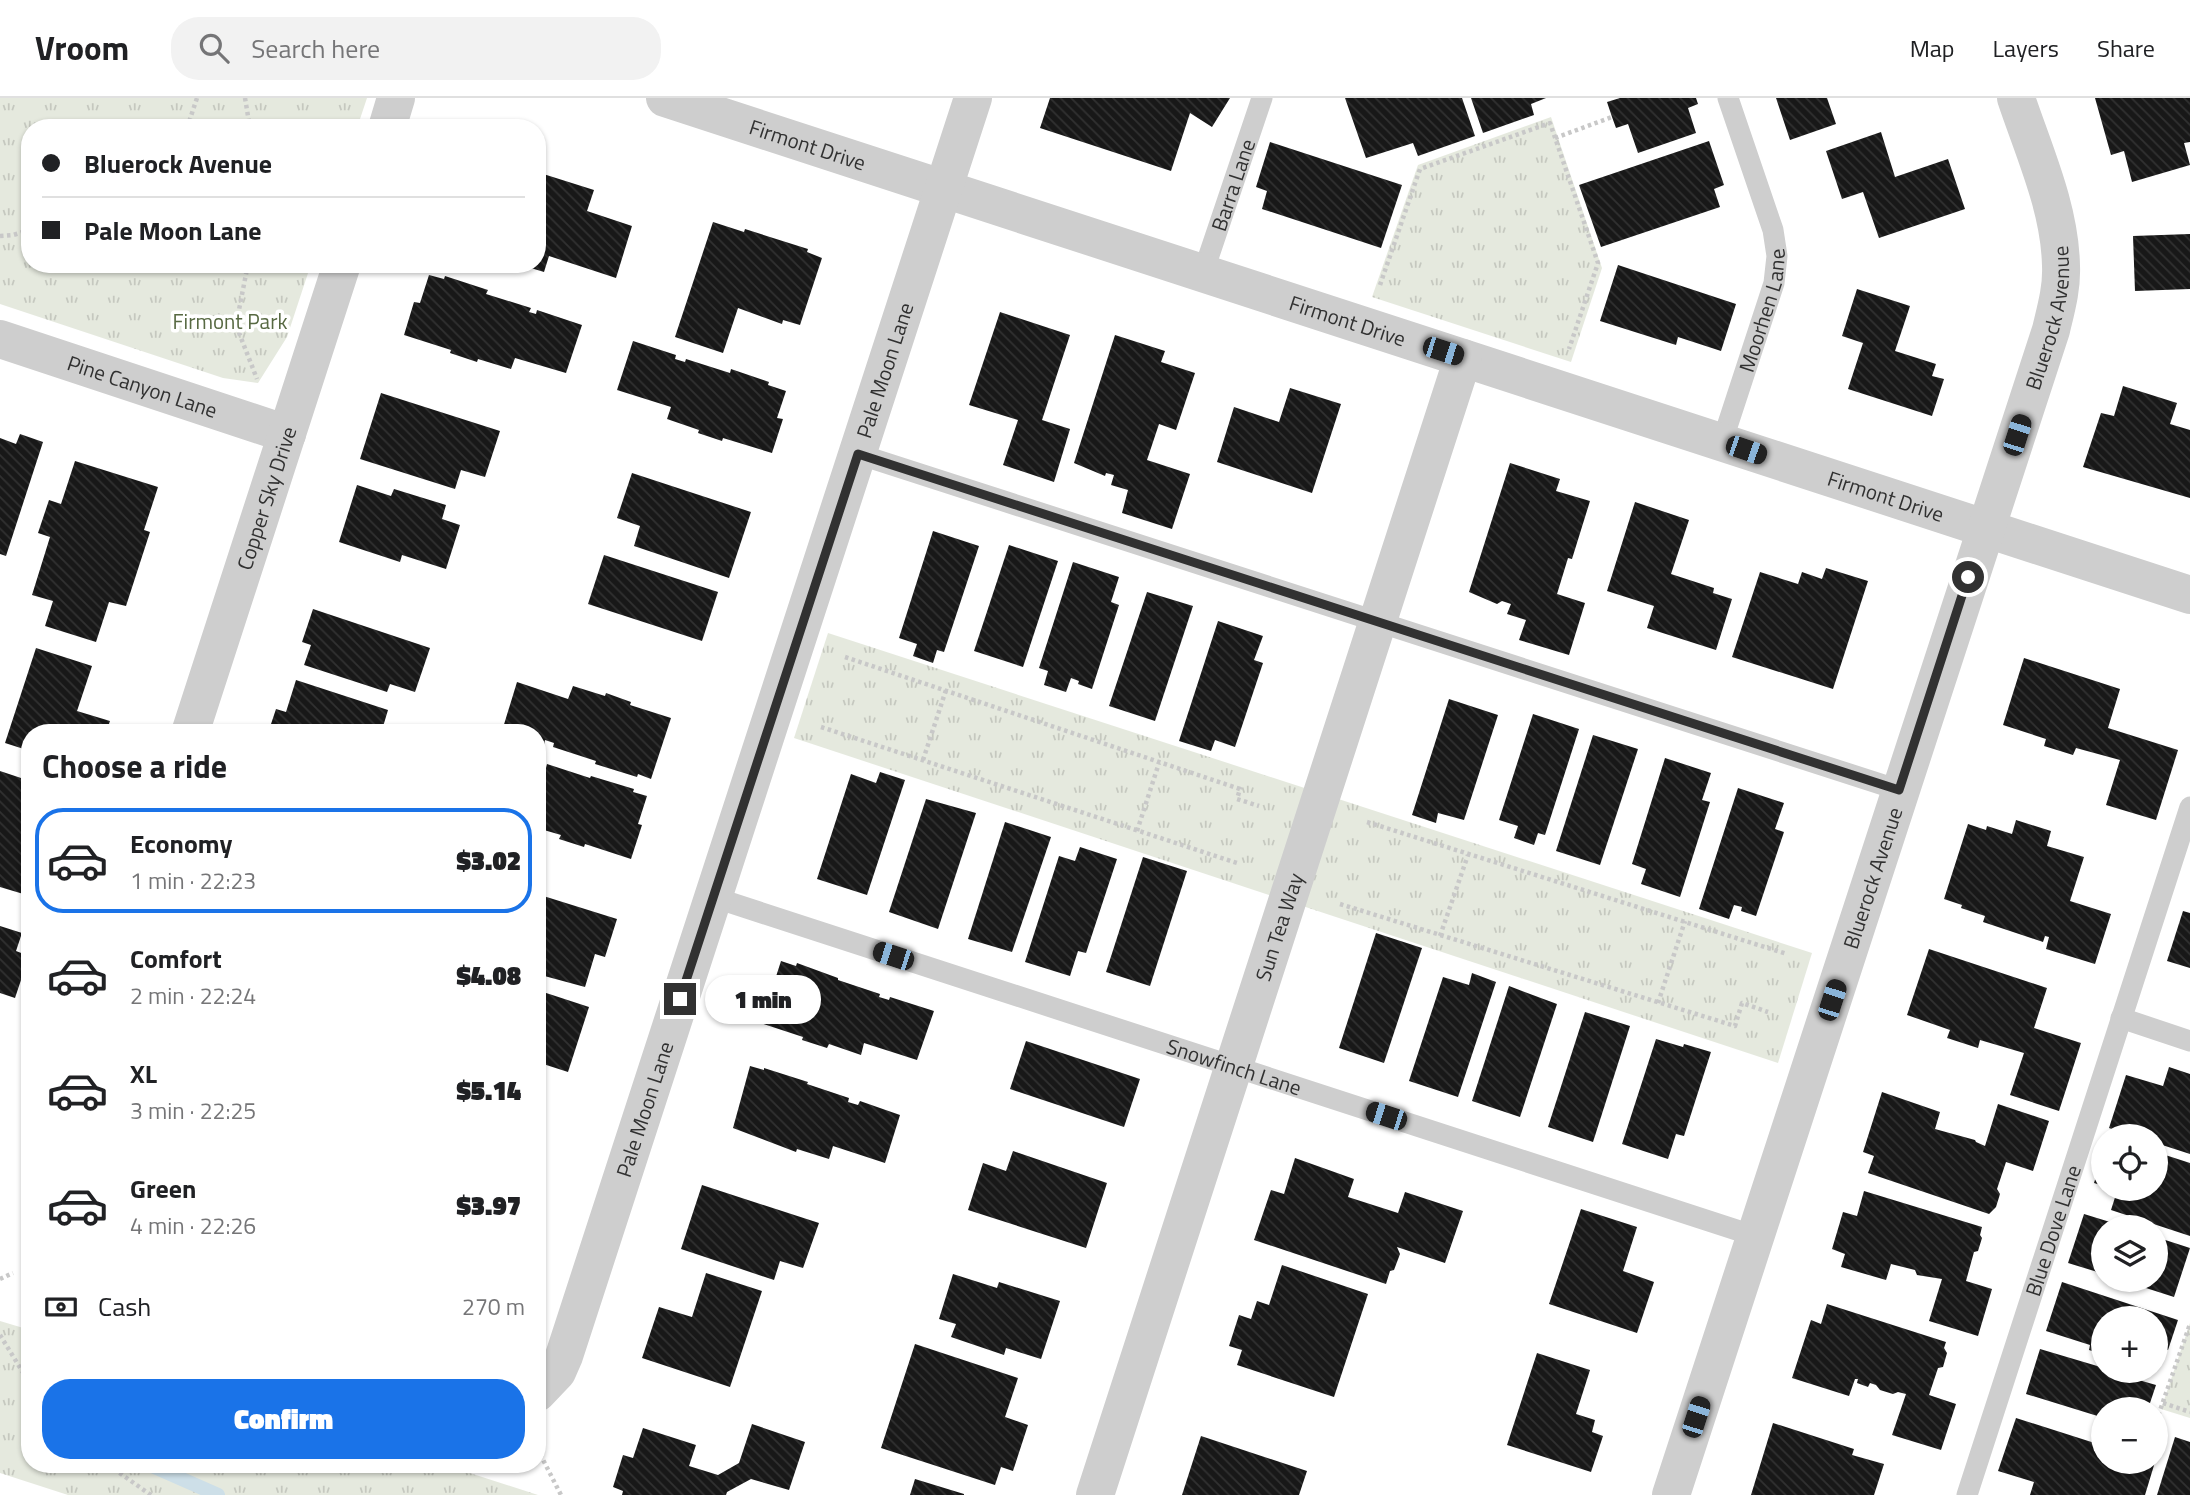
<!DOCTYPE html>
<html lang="en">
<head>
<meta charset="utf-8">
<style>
	:root { --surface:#fff; --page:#f2f2f2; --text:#202124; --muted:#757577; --line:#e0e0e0; --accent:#1a73e8 }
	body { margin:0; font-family:"Titillium Web",sans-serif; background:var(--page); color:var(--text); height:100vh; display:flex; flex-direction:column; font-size:26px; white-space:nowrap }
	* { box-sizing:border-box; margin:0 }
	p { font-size:23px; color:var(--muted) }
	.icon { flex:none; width:38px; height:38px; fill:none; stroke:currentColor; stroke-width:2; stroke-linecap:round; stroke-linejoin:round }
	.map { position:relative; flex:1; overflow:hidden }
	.drawer { position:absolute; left:21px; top:626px; width:525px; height:749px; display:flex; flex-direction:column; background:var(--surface); border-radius:28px; box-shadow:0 2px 5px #0004 }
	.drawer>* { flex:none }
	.guide { position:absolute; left:21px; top:21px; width:525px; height:154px; border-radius:28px; box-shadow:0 2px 5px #0004; display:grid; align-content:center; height:154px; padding:0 21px; background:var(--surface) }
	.fabs { position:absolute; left:2091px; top:1026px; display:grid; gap:14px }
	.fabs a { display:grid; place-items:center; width:77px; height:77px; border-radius:50%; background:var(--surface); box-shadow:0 2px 5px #0004; font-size:35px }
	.end { position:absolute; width:32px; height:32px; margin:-16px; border:9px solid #313131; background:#fff; box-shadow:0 0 0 4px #fff }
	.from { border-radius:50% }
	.bubble { position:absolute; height:49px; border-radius:24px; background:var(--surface); box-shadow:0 2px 5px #0004; font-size:23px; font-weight:800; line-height:49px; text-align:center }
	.car { position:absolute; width:21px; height:42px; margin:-21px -10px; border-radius:9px; box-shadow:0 0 5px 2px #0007; background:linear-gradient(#222 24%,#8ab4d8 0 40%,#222 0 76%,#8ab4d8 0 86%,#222 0) }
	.guide b { display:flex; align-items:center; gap:24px; height:66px; font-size:26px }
	.guide b+b { border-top:2px solid var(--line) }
	.guide i { width:18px; height:18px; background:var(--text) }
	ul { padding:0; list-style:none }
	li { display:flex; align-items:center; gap:21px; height:105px; margin:0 14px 10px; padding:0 7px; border:4px solid transparent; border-radius:28px }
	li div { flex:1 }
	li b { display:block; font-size:26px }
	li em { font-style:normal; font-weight:800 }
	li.active { border-color:var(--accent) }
	li>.icon { width:63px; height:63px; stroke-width:1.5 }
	h2 { padding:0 21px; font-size:32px; line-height:84px }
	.pay { display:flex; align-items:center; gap:18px; height:77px; padding:0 21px; font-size:26px }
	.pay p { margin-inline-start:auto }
	.primary-button { display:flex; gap:14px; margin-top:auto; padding:14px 21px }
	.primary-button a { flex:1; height:80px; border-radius:28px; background:var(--accent); color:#fff; font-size:28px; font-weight:800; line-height:80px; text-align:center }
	header { display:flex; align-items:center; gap:42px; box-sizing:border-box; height:98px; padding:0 35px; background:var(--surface); border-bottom:2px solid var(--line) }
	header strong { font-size:33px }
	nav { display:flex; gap:38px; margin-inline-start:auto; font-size:24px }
	.search { width:490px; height:63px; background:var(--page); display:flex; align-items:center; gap:18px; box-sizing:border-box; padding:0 24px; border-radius:28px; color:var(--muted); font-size:26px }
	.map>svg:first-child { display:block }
</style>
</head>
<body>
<header>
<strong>Vroom</strong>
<div class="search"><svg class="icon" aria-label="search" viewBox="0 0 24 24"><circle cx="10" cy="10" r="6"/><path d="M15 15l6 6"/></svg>Search here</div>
<nav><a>Map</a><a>Layers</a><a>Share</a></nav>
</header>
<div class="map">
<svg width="2190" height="1397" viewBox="0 0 2190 1397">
	<defs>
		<pattern id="grass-tufts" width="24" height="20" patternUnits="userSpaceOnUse" patternTransform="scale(1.75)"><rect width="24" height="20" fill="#e5e9de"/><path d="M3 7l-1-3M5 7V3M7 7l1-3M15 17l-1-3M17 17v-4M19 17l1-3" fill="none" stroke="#c5c8bf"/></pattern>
		<pattern id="building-back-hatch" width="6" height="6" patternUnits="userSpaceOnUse" patternTransform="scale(1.75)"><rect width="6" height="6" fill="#181818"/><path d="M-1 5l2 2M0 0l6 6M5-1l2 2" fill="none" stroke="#313131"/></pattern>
	</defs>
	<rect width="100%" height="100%" fill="#fff"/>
	<g fill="url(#grass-tufts)">
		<polygon points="0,0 367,0 357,30 30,30 30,166 311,166 287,239 258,285 223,280 0,206"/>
		<polygon points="1551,19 1602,170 1571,264 1372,199 1418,67"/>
		<polygon points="828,535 1812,855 1778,965 794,640"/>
		<polygon points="0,1223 30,1232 30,1367 445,1367 538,1397 68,1397 0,1375"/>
		<polygon points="2190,1225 2190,1320 2161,1311"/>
	</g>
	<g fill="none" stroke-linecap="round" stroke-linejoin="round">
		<polyline stroke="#cddfe8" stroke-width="14" points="150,1367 218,1397"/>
	</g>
	<g fill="url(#building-back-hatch)">
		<polygon points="1050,0 1230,0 1212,29 1190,15 1171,73 1040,30"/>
		<polygon points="1345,0 1462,0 1475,38 1418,58 1413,45 1366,60"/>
		<polygon points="1471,0 1546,0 1531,6 1534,17 1483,35"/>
		<polygon points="1620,0 1696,0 1698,6 1688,10 1696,35 1638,55 1628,26 1616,30 1612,19 1607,4"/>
		<polygon points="1776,0 1827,0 1836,26 1790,42"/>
		<polygon points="2095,0 2190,0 2190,44 2184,45 2190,67 2132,84 2124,53 2111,57"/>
		<polygon points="1881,34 1895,79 1948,61 1965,111 1879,140 1863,94 1842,101 1826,53"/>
		<polygon points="1709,43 1724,87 1714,91 1720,109 1601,149 1579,87"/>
		<polygon points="1270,44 1402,87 1381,150 1262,111 1267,93 1256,89"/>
		<polygon points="537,74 594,92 587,113 632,128 616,180 549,158 544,174 521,167 537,166"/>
		<polygon points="713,124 744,134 745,131 808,151 807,154 822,160 800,227 783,222 782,226 738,210 723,255 675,239"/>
		<polygon points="2190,136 2190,191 2135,193 2133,138"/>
		<polygon points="1618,167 1736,206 1721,253 1678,239 1676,247 1600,223"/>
		<polygon points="429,177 444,181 445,178 488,192 486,196 531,210 529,214 536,216 537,212 582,227 566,275 515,260 511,271 478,261 477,264 450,255 451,252 404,237 414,204 420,205"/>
		<polygon points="1857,191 1910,208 1895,253 1936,266 1932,278 1944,281 1932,318 1848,291 1863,245 1842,238"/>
		<polygon points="1000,214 1070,237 1042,322 1070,331 1054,384 1003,367 1018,322 969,307"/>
		<polygon points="1115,237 1165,253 1161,264 1195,275 1176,332 1159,326 1147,362 1190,376 1172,431 1122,415 1128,392 1111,387 1114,377 1106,375 1105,378 1074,365"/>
		<polygon points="633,243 676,257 675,261 685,264 686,261 730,275 731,271 769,284 768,287 786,293 777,320 783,321 772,355 723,340 722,343 698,335 699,332 667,321 671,309 617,292"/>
		<polygon points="2123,288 2177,305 2170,326 2190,332 2190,400 2083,369 2101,315 2114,318"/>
		<polygon points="1290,290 1341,306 1312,395 1217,364 1234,309 1279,324"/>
		<polygon points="381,295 500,333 485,379 461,372 455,391 360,361"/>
		<polygon points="20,336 43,344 6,458 0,456 0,340 16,346"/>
		<polygon points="75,363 158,389 144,432 150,434 126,508 109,504 96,544 45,528 53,503 32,497 50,439 38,435 49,402 61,406"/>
		<polygon points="1510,365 1560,381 1556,393 1590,403 1572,461 1568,460 1557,496 1585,505 1569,557 1519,542 1526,522 1507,516 1511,506 1502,503 1497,506 1469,494"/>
		<polygon points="632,375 751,414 729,480 634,448 640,428 617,420"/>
		<polygon points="357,387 391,398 394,391 446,407 442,421 460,427 446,471 402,457 400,464 339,444"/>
		<polygon points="1635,404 1689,422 1671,476 1714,490 1713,495 1732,501 1716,552 1647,530 1654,508 1607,493"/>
		<polygon points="933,433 979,448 944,554 937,552 933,565 913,558 917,546 899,540"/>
		<polygon points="1009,447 1058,463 1023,569 974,553"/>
		<polygon points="604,457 718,494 702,543 588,506"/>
		<polygon points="1073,464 1119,479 1111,504 1119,507 1092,591 1078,586 1079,583 1071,580 1066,594 1044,587 1048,573 1039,570"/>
		<polygon points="1826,470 1868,483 1833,591 1732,559 1760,474 1798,486 1802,474 1822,481"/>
		<polygon points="1147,494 1193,508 1155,623 1109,608"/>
		<polygon points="313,511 430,550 415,594 390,586 387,594 304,567 311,547 302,544"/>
		<polygon points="1218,523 1263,538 1254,562 1263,565 1235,649 1215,642 1211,653 1179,643"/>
		<polygon points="36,550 92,568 77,613 110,623 106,635 30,635 30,653 5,645"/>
		<polygon points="2024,560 2120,591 2108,630 2178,652 2156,722 2106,707 2120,662 2076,650 2073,657 2044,648 2046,641 2003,627"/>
		<polygon points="296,582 388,612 382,632 390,635 268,635 276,611 286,614"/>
		<polygon points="517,584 568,601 573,588 605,598 606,595 631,604 630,607 671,620 651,681 638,676 637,679 595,666 596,663 553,649 554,645 545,642 544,647 537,645 537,635 509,635 502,633"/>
		<polygon points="1449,601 1498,617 1464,722 1438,715 1436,725 1412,717"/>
		<polygon points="1533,616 1579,631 1545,737 1538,735 1534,747 1514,740 1518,728 1499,722"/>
		<polygon points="1593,637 1638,651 1600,767 1556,753"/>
		<polygon points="1665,660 1711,675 1702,702 1710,704 1680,799 1641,786 1646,771 1632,766"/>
		<polygon points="547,666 590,680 591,678 634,691 633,694 647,698 638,726 642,727 631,761 585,746 584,749 559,741 561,737 537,730 537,667 546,670"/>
		<polygon points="0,673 30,683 30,798 0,789"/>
		<polygon points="880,674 905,682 867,797 817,781 851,676 876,685"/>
		<polygon points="1738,690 1784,705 1775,731 1784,734 1756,818 1741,813 1742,809 1734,807 1729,821 1699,811"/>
		<polygon points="926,701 976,715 938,831 889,814"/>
		<polygon points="2016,722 2051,733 2047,748 2084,759 2070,803 2111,816 2095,866 2046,851 2049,839 2045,838 2043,844 1983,824 1985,818 1961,810 1962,807 1944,801 1968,726 1986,732 1987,728 2012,736"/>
		<polygon points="1005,724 1051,739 1012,854 968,841"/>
		<polygon points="1080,749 1117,761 1086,855 1078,853 1070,878 1025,864 1059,758 1075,763"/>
		<polygon points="1143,759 1187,773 1150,888 1106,874"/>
		<polygon points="537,796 617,821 605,859 595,856 585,889 537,876"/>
		<polygon points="2183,813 2190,815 2190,870 2167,863"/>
		<polygon points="0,828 22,835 16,853 29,858 15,900 0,895"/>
		<polygon points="1376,835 1422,850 1384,965 1339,950"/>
		<polygon points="1929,851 2047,890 2034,930 2081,945 2059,1013 2010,997 2024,955 1980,942 1978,950 1947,940 1950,932 1907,917"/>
		<polygon points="781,863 796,868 797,865 838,880 838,882 880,896 879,899 889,902 890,899 934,913 917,962 864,945 861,957 829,946 827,950 802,942 803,939 754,923 765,889 772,891"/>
		<polygon points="1472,875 1496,884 1458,999 1409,983 1443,879 1469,887"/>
		<polygon points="1509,888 1557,906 1520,1019 1472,1003"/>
		<polygon points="537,892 589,909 568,974 537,964"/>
		<polygon points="1585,914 1630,928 1593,1044 1548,1029"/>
		<polygon points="1656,941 1683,949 1684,946 1711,954 1684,1038 1676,1036 1668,1061 1622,1046"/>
		<polygon points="1026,943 1140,981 1124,1029 1010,991"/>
		<polygon points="750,968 764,972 764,970 808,984 807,986 849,1000 848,1004 858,1007 860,1003 900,1017 885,1065 833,1048 829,1061 797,1051 796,1054 733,1030"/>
		<polygon points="2169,969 2190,976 2190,1056 2156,1045 2156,1038 2132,1038 2109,1030 2126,977 2163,988"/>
		<polygon points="1882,994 1940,1014 1935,1031 1975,1042 1976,1044 1985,1048 1998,1006 2049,1023 2033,1073 2006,1064 1997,1091 2000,1096 1996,1109 1989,1116 1868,1075 1874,1058 1863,1054"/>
		<polygon points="537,1031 543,1033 538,1048 537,1048"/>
		<polygon points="1013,1053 1107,1085 1086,1150 968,1112 983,1065 1006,1073"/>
		<polygon points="2156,1054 2190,1065 2190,1138 2111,1112 2118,1090 2156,1090"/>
		<polygon points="2103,1057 2104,1057 2104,1088 2094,1085"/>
		<polygon points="1295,1060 1354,1081 1348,1099 1398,1115 1405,1094 1463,1113 1445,1165 1397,1149 1400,1156 1394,1172 1390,1173 1386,1186 1254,1142 1271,1092 1284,1096"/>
		<polygon points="702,1087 819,1125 803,1170 780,1163 774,1182 681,1151"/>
		<polygon points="1864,1093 1982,1129 1980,1137 1982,1140 1978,1153 1974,1154 1966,1183 1992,1191 1978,1238 1929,1223 1942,1181 1917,1177 1915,1172 1891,1166 1886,1182 1841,1169 1845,1156 1832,1151 1843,1114 1857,1118"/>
		<polygon points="1581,1111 1637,1129 1623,1173 1654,1184 1637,1235 1549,1206"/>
		<polygon points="2084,1116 2123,1128 2104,1129 2104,1176 2068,1165"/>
		<polygon points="2156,1139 2190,1150 2174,1199 2121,1182 2156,1181"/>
		<polygon points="1282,1167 1368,1196 1334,1299 1237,1267 1242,1252 1229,1248 1239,1217 1251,1221 1257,1203 1269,1207"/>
		<polygon points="706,1175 762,1193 730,1289 642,1260 659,1209 692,1219"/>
		<polygon points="953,1176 997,1190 999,1184 1060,1203 1041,1261 1006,1250 1004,1257 951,1239 956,1226 939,1221"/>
		<polygon points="2062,1184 2178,1222 2168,1252 2156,1248 2156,1220 2104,1220 2104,1257 2089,1252 2090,1247 2046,1233"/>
		<polygon points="1827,1206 1946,1244 1944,1250 1947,1255 1943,1269 1938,1270 1929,1297 1956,1306 1941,1352 1892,1337 1906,1296 1898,1294 1893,1296 1880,1292 1876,1287 1870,1285 1868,1289 1857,1285 1858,1281 1855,1281 1849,1298 1792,1280 1811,1222 1821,1226"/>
		<polygon points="915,1246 1018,1280 1005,1319 1028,1327 1013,1373 1001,1369 995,1387 881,1350"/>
		<polygon points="2040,1251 2104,1270 2104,1272 2156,1287 2148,1311 2104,1311 2104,1320 2026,1296"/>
		<polygon points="1537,1255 1590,1272 1576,1316 1595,1322 1592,1334 1603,1338 1591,1374 1507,1347"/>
		<polygon points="2016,1320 2104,1348 2104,1363 2155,1364 2145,1397 2030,1397 2034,1384 1998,1373"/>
		<polygon points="1773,1325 1854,1351 1852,1357 1884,1366 1874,1397 1751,1397"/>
		<polygon points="752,1326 805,1344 789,1392 751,1381 727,1394 726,1397 622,1397 623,1393 613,1389 623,1357 633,1360 643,1330 696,1347 689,1368 718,1377 739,1365"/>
		<polygon points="1201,1338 1307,1373 1299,1397 1182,1397"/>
		<polygon points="2175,1339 2190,1344 2190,1397 2157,1397"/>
		<polygon points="915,1381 964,1396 964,1397 910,1397"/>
	</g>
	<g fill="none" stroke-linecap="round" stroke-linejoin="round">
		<g stroke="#c8c8c8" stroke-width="4.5" stroke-dasharray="3.5 3.5" stroke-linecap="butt">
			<polyline points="245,0 250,30"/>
			<polyline points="187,30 197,0"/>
			<polyline points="1555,40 1612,19"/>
			<polyline points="0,138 13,137 30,132"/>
			<polyline points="248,166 236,227 257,281"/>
			<polyline points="1380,187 1420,71 1550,25 1598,165 1569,251"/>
			<polyline points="845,559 1240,691 1237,701 1259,708"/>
			<polyline points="821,629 1240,766"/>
			<polyline points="923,662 946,592"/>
			<polyline points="1367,724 1787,856"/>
			<polyline points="1137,733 1159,665"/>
			<polyline points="1340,806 1735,928 1742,905 1768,914"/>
			<polyline points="1440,838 1468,757"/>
			<polyline points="1658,905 1685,823"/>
			<polyline points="0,1181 13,1175"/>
			<polyline points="0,1237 30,1286"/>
			<polyline points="2163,1305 2190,1314"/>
			<polyline points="2156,1324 2190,1226"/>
			<polyline points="537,1350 561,1397"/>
			<polyline points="108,1367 151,1397"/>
		</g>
		<g stroke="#cecece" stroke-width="21">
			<path id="s1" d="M 1203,175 L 1262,0"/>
			<path id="s2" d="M 1722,344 L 1774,185 L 1777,158 L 1773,132 L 1728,0"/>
			<polyline points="858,356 1899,692"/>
			<path id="s3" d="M 713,799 L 1755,1138"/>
			<polyline points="2121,920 2190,943"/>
			<path id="s4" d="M 1967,1397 L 2190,709"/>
		</g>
		<g stroke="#cecece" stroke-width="38">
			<path id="s5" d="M 665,0 L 2190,497"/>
			<polyline points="387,30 396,0"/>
			<path id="s6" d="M 0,241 L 287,336"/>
			<path id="s7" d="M 190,635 L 342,166"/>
			<path id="s8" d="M 537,1295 L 557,1274 L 564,1258 L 973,0"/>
			<path id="s9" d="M 1095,1397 L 1463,260"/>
			<path id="s10" d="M 1671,1397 L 2051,232 C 2056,211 2062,190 2061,168 C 2060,110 2034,54 2016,0"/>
		</g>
	</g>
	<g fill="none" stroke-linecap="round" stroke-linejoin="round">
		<polyline stroke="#313131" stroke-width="9" points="680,901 858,356 1899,692 1968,479"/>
	</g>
	<g text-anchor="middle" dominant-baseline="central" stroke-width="7" stroke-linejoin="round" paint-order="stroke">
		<g font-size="21" fill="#313131" stroke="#fff">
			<text stroke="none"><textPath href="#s5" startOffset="150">Firmont Drive</textPath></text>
			<text stroke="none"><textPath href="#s1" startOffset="93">Barra Lane</textPath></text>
			<text stroke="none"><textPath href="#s2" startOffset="138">Moorhen Lane</textPath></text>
			<text stroke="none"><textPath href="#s10" startOffset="1237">Bluerock Avenue</textPath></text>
			<text stroke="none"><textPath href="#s5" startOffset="718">Firmont Drive</textPath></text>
			<text stroke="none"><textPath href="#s8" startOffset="1083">Pale Moon Lane</textPath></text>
			<text stroke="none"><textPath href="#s6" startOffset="150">Pine Canyon Lane</textPath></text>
			<text stroke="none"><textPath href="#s5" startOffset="1284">Firmont Drive</textPath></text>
			<text stroke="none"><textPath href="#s7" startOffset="247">Copper Sky Drive</textPath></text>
			<text stroke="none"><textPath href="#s10" startOffset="649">Bluerock Avenue</textPath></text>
			<text stroke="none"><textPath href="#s9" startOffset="597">Sun Tea Way</textPath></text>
			<text stroke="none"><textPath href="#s3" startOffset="548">Snowfinch Lane</textPath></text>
			<text stroke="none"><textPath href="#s8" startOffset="306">Pale Moon Lane</textPath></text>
			<text stroke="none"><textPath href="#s4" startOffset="278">Blue Dove Lane</textPath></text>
		</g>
		<g font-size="21" fill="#576942" stroke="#fff">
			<text x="230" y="223">Firmont Park</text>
		</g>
	</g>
</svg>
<div class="fabs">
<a><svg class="icon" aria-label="locate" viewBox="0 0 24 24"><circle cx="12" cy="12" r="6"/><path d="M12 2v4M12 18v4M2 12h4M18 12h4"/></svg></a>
<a><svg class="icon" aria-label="layers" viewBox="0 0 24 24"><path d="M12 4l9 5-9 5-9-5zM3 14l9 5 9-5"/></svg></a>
<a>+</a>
<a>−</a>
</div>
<i class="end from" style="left:1968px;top:479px"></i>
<i class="end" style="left:680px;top:901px"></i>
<div class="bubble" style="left:705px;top:877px;width:116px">1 min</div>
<i class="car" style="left:1443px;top:253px;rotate:108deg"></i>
<i class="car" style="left:2017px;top:337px;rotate:18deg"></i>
<i class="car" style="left:1746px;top:352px;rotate:109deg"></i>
<i class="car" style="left:893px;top:858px;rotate:288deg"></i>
<i class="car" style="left:1832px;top:902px;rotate:18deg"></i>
<i class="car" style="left:1386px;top:1018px;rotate:288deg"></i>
<i class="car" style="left:1696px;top:1319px;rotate:18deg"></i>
<div class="guide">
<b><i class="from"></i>Bluerock Avenue</b>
<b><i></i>Pale Moon Lane</b>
</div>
<section class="drawer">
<h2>Choose a ride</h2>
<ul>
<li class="active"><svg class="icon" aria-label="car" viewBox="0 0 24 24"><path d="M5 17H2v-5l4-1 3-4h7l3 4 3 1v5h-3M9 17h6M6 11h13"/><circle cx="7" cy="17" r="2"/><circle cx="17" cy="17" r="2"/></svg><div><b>Economy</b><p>1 min · 22:23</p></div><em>$3.02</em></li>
<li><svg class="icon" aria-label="car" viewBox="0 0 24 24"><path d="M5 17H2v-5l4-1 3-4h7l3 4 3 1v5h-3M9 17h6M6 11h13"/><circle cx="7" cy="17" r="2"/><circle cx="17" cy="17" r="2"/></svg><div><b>Comfort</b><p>2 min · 22:24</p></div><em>$4.08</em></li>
<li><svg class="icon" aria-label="car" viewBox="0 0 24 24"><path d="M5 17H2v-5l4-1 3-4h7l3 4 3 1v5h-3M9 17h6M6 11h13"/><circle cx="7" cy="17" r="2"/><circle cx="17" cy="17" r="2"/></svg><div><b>XL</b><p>3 min · 22:25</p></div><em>$5.14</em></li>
<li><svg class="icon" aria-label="car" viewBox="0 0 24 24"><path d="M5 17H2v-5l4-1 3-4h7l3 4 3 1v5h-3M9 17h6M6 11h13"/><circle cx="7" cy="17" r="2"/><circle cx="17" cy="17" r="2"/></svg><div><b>Green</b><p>4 min · 22:26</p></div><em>$3.97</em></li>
</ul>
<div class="pay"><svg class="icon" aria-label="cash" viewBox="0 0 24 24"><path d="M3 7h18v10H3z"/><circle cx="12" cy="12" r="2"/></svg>Cash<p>270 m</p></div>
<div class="primary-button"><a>Confirm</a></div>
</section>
</div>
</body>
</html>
